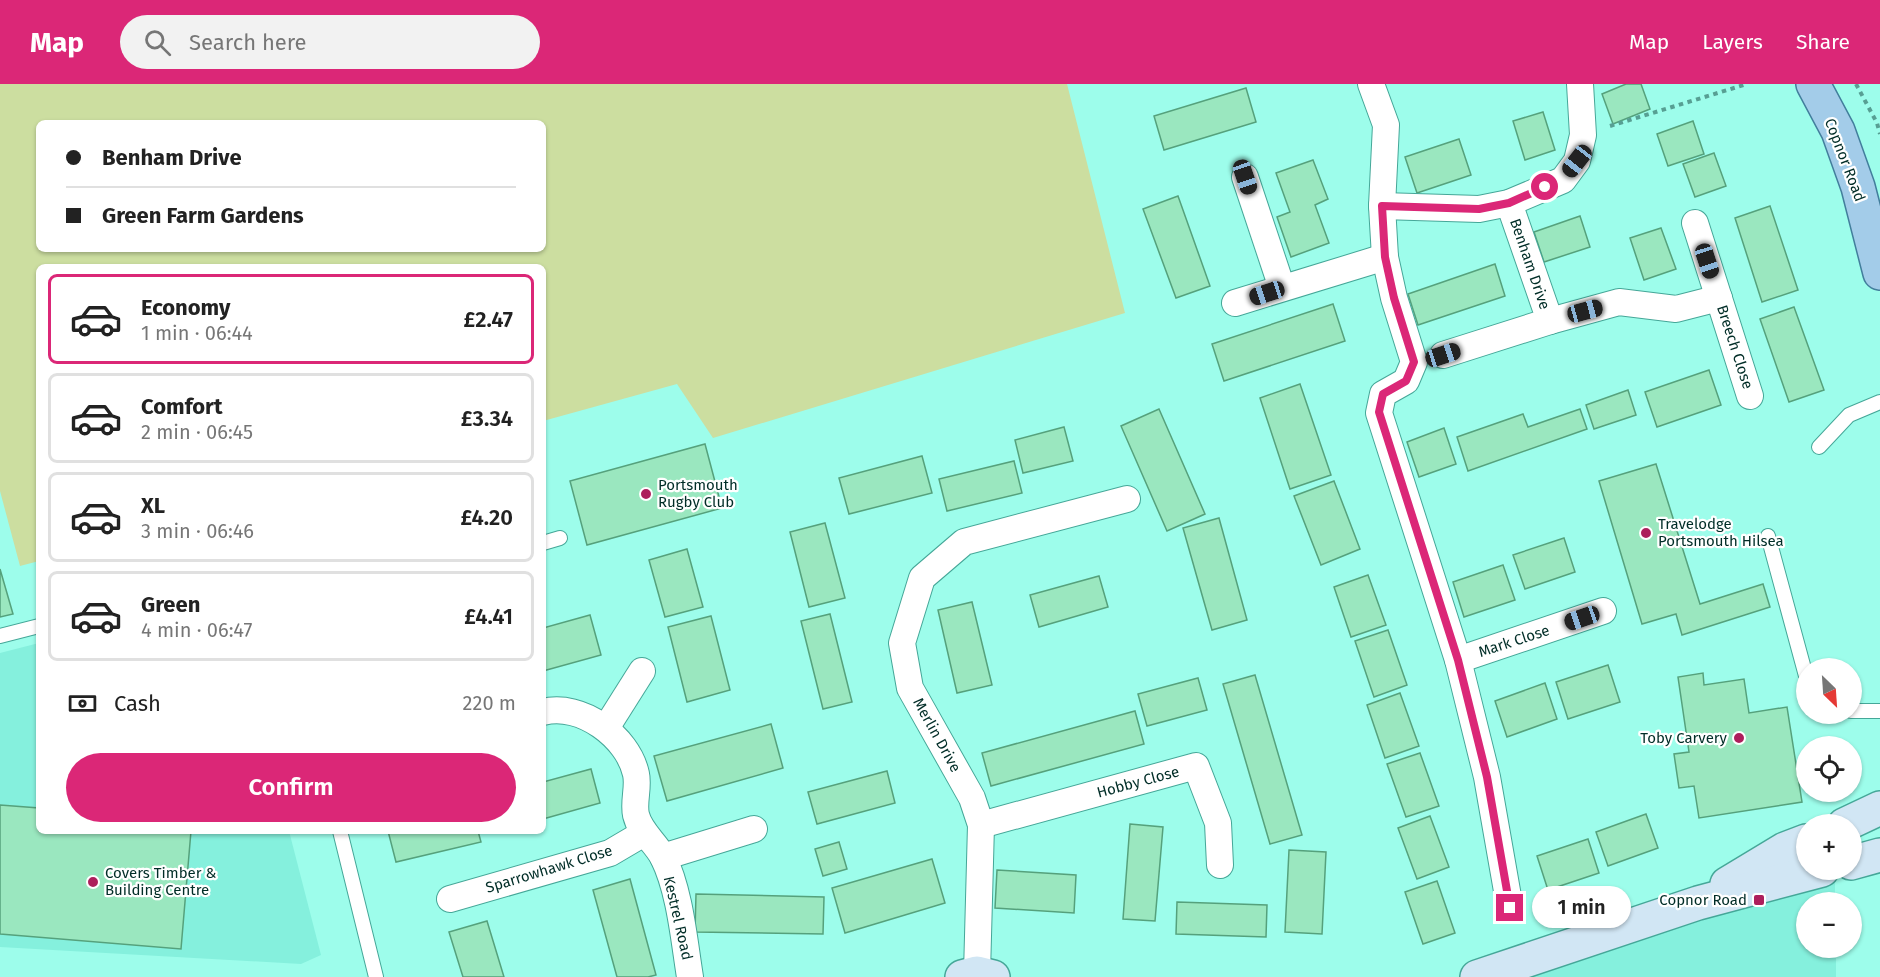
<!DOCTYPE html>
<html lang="en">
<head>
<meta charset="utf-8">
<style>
	:root { --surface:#fff; --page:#f2f2f2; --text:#222; --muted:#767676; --line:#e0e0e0; --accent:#db2777 }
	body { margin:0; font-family:"Fira Sans",sans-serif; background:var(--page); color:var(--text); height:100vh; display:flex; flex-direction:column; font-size:22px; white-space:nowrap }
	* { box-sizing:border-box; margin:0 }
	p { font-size:20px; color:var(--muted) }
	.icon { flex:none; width:33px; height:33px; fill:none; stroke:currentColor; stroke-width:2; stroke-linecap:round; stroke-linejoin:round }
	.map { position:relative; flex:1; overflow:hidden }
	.details { position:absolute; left:36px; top:180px; width:510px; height:570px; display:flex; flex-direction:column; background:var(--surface); border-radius:9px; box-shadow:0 2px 4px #0004 }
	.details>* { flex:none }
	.hud { position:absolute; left:36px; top:36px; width:510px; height:132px; border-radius:9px; box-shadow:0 2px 4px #0004; display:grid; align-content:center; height:132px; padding:0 30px; background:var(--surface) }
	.needle { width:39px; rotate:155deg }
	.fabs { position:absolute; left:1796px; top:574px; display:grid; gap:12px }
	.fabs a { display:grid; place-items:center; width:66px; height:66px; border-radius:50%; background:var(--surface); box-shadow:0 2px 4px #0004; font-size:30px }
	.end { position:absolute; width:27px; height:27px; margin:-14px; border:8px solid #db2777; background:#fff; box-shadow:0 0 0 3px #fff }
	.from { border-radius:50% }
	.bubble { position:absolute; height:42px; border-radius:21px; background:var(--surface); box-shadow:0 2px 4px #0004; font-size:20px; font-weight:600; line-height:42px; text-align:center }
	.car { position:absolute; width:18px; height:36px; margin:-18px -9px; border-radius:8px; box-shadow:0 0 4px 2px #0007; background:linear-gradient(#222 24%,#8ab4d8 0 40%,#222 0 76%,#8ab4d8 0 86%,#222 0) }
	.hud b { display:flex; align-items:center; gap:21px; height:57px; font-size:22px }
	.hud b+b { border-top:2px solid var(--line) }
	.hud i { width:15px; height:15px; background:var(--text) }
	ul { padding:10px 0 0; list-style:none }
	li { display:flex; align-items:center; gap:18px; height:90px; margin:0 12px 9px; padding:0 18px; border:3px solid var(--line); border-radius:9px }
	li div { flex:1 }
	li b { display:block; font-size:22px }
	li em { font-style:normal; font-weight:600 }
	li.current { border-color:var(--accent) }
	li>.icon { width:54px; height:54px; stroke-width:1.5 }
	.pay { display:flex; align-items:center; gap:15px; height:66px; padding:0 30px; font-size:22px }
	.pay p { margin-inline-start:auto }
	.cta { display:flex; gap:12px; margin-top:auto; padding:12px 30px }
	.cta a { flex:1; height:69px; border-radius:36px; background:var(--accent); color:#fff; font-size:24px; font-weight:600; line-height:69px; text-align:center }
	header { display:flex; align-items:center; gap:36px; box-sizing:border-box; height:84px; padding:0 30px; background:var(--accent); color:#fff }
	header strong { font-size:28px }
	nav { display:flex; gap:33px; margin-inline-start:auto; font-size:21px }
	.search { width:420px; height:54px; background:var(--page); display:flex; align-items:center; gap:15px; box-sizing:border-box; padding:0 21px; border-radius:33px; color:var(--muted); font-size:22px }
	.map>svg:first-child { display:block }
</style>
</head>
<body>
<header>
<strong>Map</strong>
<div class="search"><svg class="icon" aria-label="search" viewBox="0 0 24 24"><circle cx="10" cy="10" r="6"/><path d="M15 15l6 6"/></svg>Search here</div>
<nav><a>Map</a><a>Layers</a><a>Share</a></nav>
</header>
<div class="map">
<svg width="1880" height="893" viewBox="0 0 1880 893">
	<rect width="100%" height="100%" fill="#9dfdeb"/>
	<g fill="#85f0dd">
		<polygon points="39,559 39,747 289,747 321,871 301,880 0,863 0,569"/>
		<polygon points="1835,792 1835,819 1806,819 1806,864 1836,864 1836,893 1530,893"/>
	</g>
	<path fill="#ccdea0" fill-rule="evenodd" d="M 0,0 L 1067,0 L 1125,229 L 713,354 L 677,300 L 543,337 L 543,183 L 39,183 L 39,477 L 20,482 L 0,407 ZM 39,39 L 543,39 L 543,165 L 39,165 Z"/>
	<g fill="#9ae7bf" stroke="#55a17c" stroke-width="1.5">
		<polygon points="1626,0 1641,0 1650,25 1613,40 1602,10"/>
		<polygon points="1246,4 1256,38 1164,66 1154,32"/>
		<polygon points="1543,28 1555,66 1525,76 1513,37"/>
		<polygon points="1693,37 1704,70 1668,82 1657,50"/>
		<polygon points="1459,55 1471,91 1417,109 1405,73"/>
		<polygon points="1714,69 1726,102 1695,113 1683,80"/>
		<polygon points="1313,76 1328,115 1315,121 1329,159 1291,173 1277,133 1290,128 1276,89"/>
		<polygon points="1178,112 1210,202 1176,214 1143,125"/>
		<polygon points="1770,122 1798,206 1762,218 1735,134"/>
		<polygon points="1580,132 1590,163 1544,178 1534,148"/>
		<polygon points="1661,144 1676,185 1644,196 1630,154"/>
		<polygon points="1495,180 1505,212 1418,241 1408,210"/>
		<polygon points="1333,220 1345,257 1224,297 1212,260"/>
		<polygon points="1794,223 1824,306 1789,318 1760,235"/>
		<polygon points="1709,286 1721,321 1657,343 1645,308"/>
		<polygon points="1300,300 1331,391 1290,405 1260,314"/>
		<polygon points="1628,306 1636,331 1594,345 1586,321"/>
		<polygon points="1159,325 1205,430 1167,447 1121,342"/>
		<polygon points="1580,325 1587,345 1468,387 1457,353 1523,330 1528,343"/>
		<polygon points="1064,343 1073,377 1023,389 1015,356"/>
		<polygon points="1444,344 1456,380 1419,393 1407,358"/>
		<polygon points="705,360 722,424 587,461 570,397"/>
		<polygon points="922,372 932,409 849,430 839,394"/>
		<polygon points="1014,377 1022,409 947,427 939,395"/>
		<polygon points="1656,380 1700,520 1763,500 1770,523 1682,551 1676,530 1642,540 1599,397"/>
		<polygon points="1334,397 1360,465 1321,481 1294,412"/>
		<polygon points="1219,434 1247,536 1212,546 1183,444"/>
		<polygon points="825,439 845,514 809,523 790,448"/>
		<polygon points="1564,454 1575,488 1525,505 1513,471"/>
		<polygon points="687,465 703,523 665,533 649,476"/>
		<polygon points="1503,481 1515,516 1464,533 1453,498"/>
		<polygon points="0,485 13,530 0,533"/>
		<polygon points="1368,491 1386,541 1351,553 1334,503"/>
		<polygon points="1099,492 1108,523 1039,543 1030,511"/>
		<polygon points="972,518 992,601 957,609 938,526"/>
		<polygon points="830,530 852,618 823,625 801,537"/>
		<polygon points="590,531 601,571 543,587 543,544"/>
		<polygon points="711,532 730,606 687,618 668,543"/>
		<polygon points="1388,546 1407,601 1374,613 1355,557"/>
		<polygon points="1608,581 1620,618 1568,635 1556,598"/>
		<polygon points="1703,589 1704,601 1744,595 1749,629 1787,623 1802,718 1699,734 1694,702 1679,704 1674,670 1689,668 1678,593"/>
		<polygon points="1255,591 1302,751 1270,760 1223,600"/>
		<polygon points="1198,594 1207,626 1147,642 1138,610"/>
		<polygon points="1545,599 1557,635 1507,653 1495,617"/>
		<polygon points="1400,609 1419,662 1385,674 1367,621"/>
		<polygon points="1135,627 1144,660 991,702 982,669"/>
		<polygon points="771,640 783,684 667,717 654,672"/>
		<polygon points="1420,669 1439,722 1406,733 1387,680"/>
		<polygon points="591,685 600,719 543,735 543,698"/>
		<polygon points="887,687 895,719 817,740 808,708"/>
		<polygon points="0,721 39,724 39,747 191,747 181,865 0,850"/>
		<polygon points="1646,730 1658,764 1608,782 1596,748"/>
		<polygon points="1430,732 1449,783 1417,795 1398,744"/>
		<polygon points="1130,740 1163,743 1155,837 1123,835"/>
		<polygon points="388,747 478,747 481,758 396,778"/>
		<polygon points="1588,755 1599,789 1548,806 1537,772"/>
		<polygon points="839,758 847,785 823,792 815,765"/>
		<polygon points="1289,766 1326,768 1322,850 1285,848"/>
		<polygon points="932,775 945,819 845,849 832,804"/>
		<polygon points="997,786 1076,791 1074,829 995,824"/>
		<polygon points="630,795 656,891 648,893 617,893 593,806"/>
		<polygon points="1437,797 1455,849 1423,860 1405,808"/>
		<polygon points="696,810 824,813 823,850 695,848"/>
		<polygon points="1177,818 1267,821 1266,853 1176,850"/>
		<polygon points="487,837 504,893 463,893 449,848"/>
	</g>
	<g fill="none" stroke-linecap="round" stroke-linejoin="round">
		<defs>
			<g id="lane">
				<polyline points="1819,363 1849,331 1880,318"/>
				<polyline points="1768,452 1806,592"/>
				<polyline points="543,459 560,454"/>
				<polyline points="0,552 39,542"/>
				<polyline points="1851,627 1880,627"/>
				<polyline points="340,747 376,893"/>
			</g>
			<g id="street">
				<polyline points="1371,0 1386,41 1382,122 1385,173 1394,214 1414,278 1406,297 1383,310 1379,329 1458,576 1487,693 1510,824"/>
				<polyline points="1245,93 1282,204"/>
				<polyline points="1382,122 1479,125 1509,119 1563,96 1577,77 1583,51 1580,0"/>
				<polyline points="1695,139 1750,312"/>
				<polyline points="1235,219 1385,173"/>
				<polyline points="1550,237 1619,218 1676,225 1719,214"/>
				<polyline points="1443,271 1550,237 1509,119"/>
				<polyline points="1458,576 1603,527"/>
				<path d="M 543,628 C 581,618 628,653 636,690 C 639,703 633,718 636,731 C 640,748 655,758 663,773 C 680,807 684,856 690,893"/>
				<polyline points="606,644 642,587"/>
				<polyline points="981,741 1196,682 1218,739 1220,781"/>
				<polyline points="663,773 754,745"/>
				<polyline points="450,815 610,769 644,749"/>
				<polyline points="977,889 981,741 972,714 910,604 902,559 922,494 964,458 1127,415"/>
			</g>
			<g id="secondary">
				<polyline points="1844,741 1880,724"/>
				<polyline points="1851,779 1880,771"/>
				<polyline points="1727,800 1785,765 1806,757"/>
				<polyline points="962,893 977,889 993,893"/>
				<polyline points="1477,893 1698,819 1822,786"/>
			</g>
			<polyline id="primary" points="1813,0 1838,47 1858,103 1880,189"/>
		</defs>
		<use href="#lane" stroke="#45a798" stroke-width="16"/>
		<use href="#street" stroke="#45a798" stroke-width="28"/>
		<use href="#secondary" stroke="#45a798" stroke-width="36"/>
		<use href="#primary" stroke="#427e9c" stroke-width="36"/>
		<g stroke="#579f93" stroke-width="4" stroke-dasharray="4.5 4.5" stroke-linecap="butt">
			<polyline points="1856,0 1877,39 1880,50"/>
			<polyline points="1610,42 1747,0"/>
		</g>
		<use href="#lane" stroke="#fff" stroke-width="14"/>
		<use href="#street" stroke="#fff" stroke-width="26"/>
		<use href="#secondary" stroke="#d1e6f4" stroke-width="33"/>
		<use href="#primary" stroke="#a3cce9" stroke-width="33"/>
	</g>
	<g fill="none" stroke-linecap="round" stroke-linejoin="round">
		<polyline stroke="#db2777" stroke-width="8" points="1510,824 1487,693 1458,576 1379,328 1383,310 1406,297 1414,278 1394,214 1385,173 1382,122 1479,125 1509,119 1545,103"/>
	</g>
	<g fill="#ad1f5c" stroke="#fff" stroke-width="2">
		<circle cx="646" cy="410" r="6"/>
		<circle cx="1646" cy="449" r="6"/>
		<circle cx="1739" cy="654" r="6"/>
		<circle cx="93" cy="798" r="6"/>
		<rect x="1753" y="810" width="12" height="12" rx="3"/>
	</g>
	<g text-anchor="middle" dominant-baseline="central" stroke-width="4.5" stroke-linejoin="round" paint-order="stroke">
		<g font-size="15" fill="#012d27" stroke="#fff">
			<text transform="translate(1845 76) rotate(69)">Copnor Road</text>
			<text transform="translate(1530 180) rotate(71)">Benham Drive</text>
			<text transform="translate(1735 263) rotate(72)">Breech Close</text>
			<text transform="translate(1514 557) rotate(-18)">Mark Close</text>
			<text transform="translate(937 651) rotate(61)">Merlin Drive</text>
			<text transform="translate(1138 698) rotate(-15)">Hobby Close</text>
			<text transform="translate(549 785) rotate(-17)">Sparrowhawk Close</text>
			<text transform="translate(678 834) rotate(77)">Kestrel Road</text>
		</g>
		<g font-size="15" fill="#012d27" stroke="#fff" text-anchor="start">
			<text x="658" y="401">Portsmouth<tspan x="658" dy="17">Rugby Club</tspan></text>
			<text x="1658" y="440">Travelodge<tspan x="1658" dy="17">Portsmouth Hilsea</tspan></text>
			<text x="1727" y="654" text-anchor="end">Toby Carvery</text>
			<text x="105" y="789">Covers Timber &amp;<tspan x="105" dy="17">Building Centre</tspan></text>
			<text x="1747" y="816" text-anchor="end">Copnor Road</text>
		</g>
	</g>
</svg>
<div class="fabs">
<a><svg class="needle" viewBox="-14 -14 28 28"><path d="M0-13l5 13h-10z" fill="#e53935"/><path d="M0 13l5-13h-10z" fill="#767676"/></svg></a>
<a><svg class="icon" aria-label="locate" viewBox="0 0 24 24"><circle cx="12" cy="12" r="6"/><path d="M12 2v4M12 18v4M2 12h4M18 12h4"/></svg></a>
<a>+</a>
<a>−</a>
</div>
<i class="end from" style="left:1545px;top:103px"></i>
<i class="end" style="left:1510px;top:824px"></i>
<div class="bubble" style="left:1532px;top:802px;width:99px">1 min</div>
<i class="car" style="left:1577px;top:77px;rotate:218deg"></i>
<i class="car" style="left:1245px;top:93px;rotate:161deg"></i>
<i class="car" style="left:1707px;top:177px;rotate:162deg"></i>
<i class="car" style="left:1267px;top:209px;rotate:252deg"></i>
<i class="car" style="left:1585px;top:227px;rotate:75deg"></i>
<i class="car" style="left:1443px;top:271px;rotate:72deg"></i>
<i class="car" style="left:1582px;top:534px;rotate:251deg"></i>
<div class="hud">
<b><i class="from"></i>Benham Drive</b>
<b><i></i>Green Farm Gardens</b>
</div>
<section class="details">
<ul>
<li class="current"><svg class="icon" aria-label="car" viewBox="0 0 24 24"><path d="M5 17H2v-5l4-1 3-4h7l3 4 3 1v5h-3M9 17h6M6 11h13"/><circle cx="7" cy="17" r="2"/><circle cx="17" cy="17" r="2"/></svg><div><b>Economy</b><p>1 min · 06:44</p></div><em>£2.47</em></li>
<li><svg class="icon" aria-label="car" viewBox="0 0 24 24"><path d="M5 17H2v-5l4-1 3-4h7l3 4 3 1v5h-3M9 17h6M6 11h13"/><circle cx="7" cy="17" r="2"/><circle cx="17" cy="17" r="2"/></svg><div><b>Comfort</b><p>2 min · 06:45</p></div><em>£3.34</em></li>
<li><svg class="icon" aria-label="car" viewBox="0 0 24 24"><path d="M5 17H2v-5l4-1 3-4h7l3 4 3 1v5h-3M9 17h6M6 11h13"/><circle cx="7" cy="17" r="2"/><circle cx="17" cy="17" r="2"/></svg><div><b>XL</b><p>3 min · 06:46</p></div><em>£4.20</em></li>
<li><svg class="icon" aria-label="car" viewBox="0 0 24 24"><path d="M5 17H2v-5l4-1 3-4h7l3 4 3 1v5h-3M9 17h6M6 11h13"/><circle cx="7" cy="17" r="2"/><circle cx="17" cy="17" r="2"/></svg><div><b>Green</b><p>4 min · 06:47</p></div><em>£4.41</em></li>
</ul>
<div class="pay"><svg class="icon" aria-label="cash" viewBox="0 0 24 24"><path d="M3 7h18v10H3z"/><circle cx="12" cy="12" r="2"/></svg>Cash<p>220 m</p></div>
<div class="cta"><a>Confirm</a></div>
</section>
</div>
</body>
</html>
